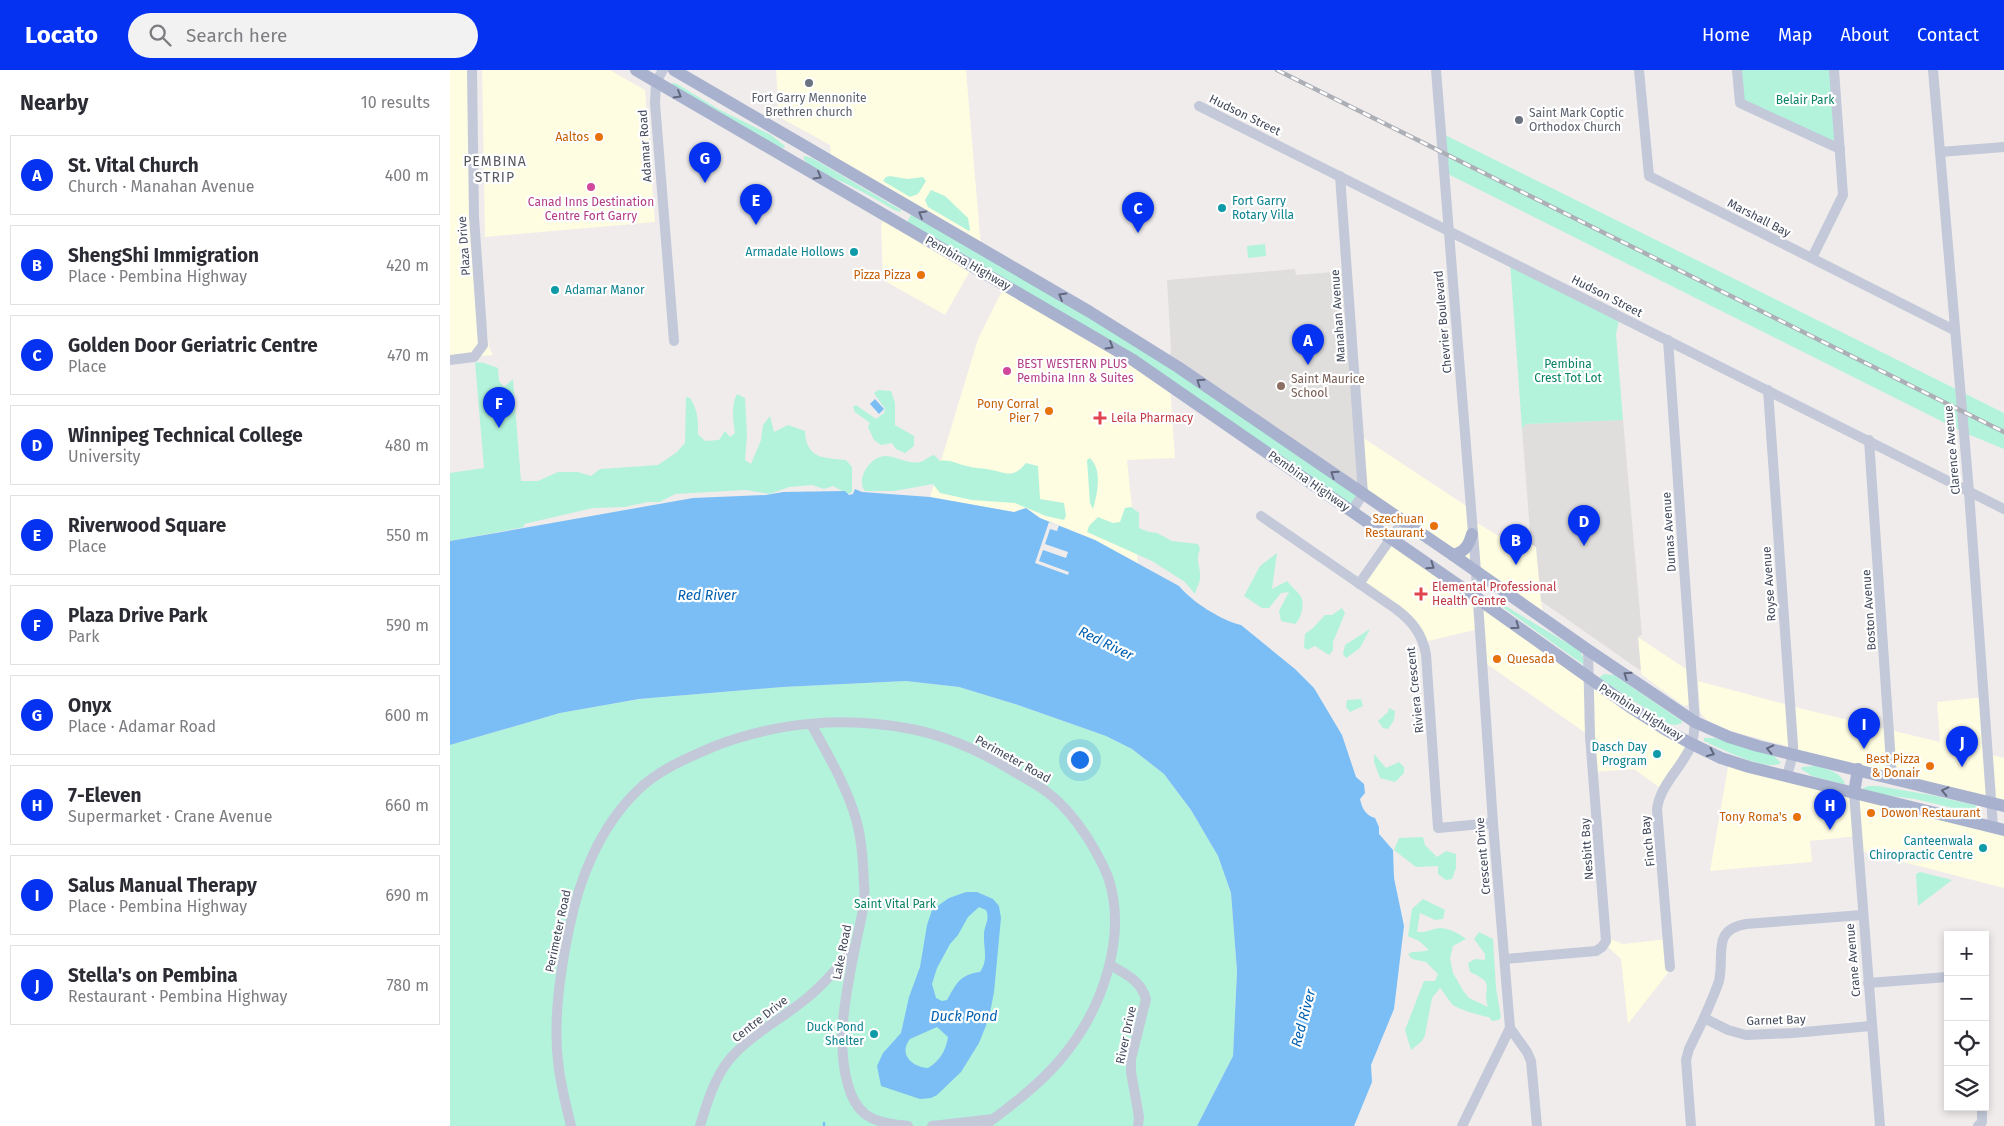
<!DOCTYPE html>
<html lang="en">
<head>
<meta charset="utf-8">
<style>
  body { margin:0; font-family:"Fira Sans",sans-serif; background:#f2f2f3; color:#2b2b33 }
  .controls { position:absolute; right:15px; bottom:15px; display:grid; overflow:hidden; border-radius:0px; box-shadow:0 2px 8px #0003 }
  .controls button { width:45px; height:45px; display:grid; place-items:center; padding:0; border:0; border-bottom:1px solid #e1e1e2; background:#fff; color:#2b2b33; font:25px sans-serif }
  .you { position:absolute; left:629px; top:689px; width:18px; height:18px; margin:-12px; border:4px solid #fff; border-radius:50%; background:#1a73e8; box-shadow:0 0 0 8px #1a73e833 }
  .badge { display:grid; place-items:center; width:32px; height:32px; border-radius:50%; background:#0532f0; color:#fff; font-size:16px; font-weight:700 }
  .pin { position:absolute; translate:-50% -41px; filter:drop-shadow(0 1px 2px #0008) }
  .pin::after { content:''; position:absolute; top:26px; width:18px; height:15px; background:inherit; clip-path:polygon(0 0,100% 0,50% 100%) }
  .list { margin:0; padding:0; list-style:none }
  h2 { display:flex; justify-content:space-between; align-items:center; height:65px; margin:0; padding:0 20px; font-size:21px }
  h2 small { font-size:16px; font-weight:400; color:#7c7c81 }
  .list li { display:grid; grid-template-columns:32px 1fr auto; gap:15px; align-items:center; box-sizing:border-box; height:80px; margin:0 10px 10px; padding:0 10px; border:1px solid #e1e1e2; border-radius:0px }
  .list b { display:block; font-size:19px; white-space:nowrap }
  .list p { margin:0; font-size:16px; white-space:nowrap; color:#7c7c81 }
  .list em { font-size:16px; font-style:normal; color:#7c7c81 }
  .icon { flex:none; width:28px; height:28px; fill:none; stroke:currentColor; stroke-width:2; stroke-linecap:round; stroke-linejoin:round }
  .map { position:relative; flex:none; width:1554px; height:1056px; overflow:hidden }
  header { display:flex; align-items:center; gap:30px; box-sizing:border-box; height:70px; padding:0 25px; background:#0532f0; color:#fff }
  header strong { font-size:24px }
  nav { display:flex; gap:28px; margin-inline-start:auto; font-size:18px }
  .search { width:350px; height:45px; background:#f2f2f3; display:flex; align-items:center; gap:12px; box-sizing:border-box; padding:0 18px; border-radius:28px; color:#7c7c81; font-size:19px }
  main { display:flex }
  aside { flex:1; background:#fff }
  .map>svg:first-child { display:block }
  .commercial { fill:#fefce1 }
  .education { fill:#e0dedd }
  .green { fill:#b3f3dc }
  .water { fill:#7bbef5; fill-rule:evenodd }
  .pier { fill:#efeceb }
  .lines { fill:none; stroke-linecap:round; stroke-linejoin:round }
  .stream { stroke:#7bbef5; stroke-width:2.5 }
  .minor { stroke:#c3c9d9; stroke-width:10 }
  .major { stroke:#a8b2cf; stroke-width:12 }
  .rail-casing { stroke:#adafb7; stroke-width:4.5 }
  .rail { stroke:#fff; stroke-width:2.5; stroke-dasharray:8; stroke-linecap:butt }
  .oneway { stroke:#61687e }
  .worship-dot { fill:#6b7280; stroke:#fff; stroke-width:2 }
  .food-dot { fill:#e8710a; stroke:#fff; stroke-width:2 }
  .hotel-dot { fill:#d1479c; stroke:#fff; stroke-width:2 }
  .culture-dot { fill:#0f9aa8; stroke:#fff; stroke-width:2 }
  .education-dot { fill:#8d6e63; stroke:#fff; stroke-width:2 }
  .health-dot { fill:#e0444e; stroke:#fff; stroke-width:2 }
  .labels { text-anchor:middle; stroke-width:4.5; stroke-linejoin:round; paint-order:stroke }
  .worship-label { font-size:12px; fill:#5b616d; stroke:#fff }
  .park-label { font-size:12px; fill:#0c8465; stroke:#fff }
  .street-label { font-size:12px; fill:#42495b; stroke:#fff }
  .food-label { font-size:12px; fill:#c56008; stroke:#fff; text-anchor:end }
  .culture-label { font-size:12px; fill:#0d838f; stroke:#fff; text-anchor:end }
  .hotel-label { font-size:12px; fill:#b23c85; stroke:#fff }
  .education-label { font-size:12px; fill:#785e54; stroke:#fff; text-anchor:start }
  .health-label { font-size:12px; fill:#be3a42; stroke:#fff; text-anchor:start }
  .neighbourhood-label { font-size:14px; letter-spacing:1px; fill:#585a62; stroke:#fff }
  .water-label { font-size:14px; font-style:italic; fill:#0060b1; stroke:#fff }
</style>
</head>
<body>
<header>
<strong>Locato</strong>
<div class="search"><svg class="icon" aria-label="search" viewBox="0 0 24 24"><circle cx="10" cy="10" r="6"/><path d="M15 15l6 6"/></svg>Search here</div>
<nav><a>Home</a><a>Map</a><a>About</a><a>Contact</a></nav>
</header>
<main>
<aside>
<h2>Nearby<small>10 results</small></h2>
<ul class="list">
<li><span class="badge">A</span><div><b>St. Vital Church</b><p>Church · Manahan Avenue</p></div><em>400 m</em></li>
<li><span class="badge">B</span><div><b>ShengShi Immigration</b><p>Place · Pembina Highway</p></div><em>420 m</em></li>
<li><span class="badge">C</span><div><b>Golden Door Geriatric Centre</b><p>Place</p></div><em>470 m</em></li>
<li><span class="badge">D</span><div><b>Winnipeg Technical College</b><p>University</p></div><em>480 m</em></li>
<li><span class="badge">E</span><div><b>Riverwood Square</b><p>Place</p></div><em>550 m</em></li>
<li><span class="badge">F</span><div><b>Plaza Drive Park</b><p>Park</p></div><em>590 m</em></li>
<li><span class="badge">G</span><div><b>Onyx</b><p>Place · Adamar Road</p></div><em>600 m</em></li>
<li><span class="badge">H</span><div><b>7-Eleven</b><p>Supermarket · Crane Avenue</p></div><em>660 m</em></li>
<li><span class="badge">I</span><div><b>Salus Manual Therapy</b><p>Place · Pembina Highway</p></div><em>690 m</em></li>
<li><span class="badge">J</span><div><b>Stella's on Pembina</b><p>Restaurant · Pembina Highway</p></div><em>780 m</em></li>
</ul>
</aside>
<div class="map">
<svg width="1554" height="1056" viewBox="0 0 1554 1056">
  <rect width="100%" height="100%" fill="#efeceb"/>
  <g class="commercial">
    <polygon points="0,0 20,0 27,176 39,277 43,285 0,289"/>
    <polygon points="32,0 160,0 195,20 205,152 35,167"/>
    <polygon points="326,0 516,0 531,177 381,89 380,75 329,47"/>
    <polygon points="435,145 523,196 495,245 433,210 431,156"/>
    <polygon points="555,215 720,315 725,388 677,390 688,493 645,470 590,448 576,439 564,442 480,427 528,269"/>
    <polygon points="909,365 1021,439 1021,449 1071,480 1081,474 1086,477 1093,548 914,423"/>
    <polygon points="941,468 1242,674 1213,720 1184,699 1143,702 1140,666 1031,590 1029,559 974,572 970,563 909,514"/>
    <polygon points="1188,567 1239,601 1240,632 1238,635 1234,636 1191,604"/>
    <polygon points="1248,611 1353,639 1490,672 1487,632 1534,627 1538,684 1554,688 1554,736 1391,696 1337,676 1281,661 1258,651 1252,645 1250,641"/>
    <polygon points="1279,691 1554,760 1554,818 1410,781 1409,766 1360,771 1362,792 1260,801"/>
    <polygon points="1158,868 1173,874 1218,869 1221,899 1178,954 1171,889 1159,878"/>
  </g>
  <g class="education">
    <polygon points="845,199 846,205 897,201 914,423 719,291 721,280 717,210"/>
    <polygon points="1173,350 1192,565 1188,567 1191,601 1091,531 1086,477 1081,474 1072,359 1076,354"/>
  </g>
  <g class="green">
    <polygon points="1287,0 1384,0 1390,79 1290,33"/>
    <polygon points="223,13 227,14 270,40 321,65 335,76 334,78 329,77 221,14"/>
    <polygon points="991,63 1554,343 1554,379 1513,362 994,102"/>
    <path d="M355 86 362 88 451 140 450 142 444 140C431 132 417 124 403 117 391 110 357 100 353 87Z"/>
    <polygon points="440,106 457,109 473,107 476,111 468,124 460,127 433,111 436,107"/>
    <polygon points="481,120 495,126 518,148 520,160 519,161 478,137 475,130"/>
    <polygon points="464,139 531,177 914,423 902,441 720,315 455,156"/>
    <polygon points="815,174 816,186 798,188 797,176"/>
    <polygon points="1060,191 1170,246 1166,264 1173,350 1076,354 1072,359"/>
    <path d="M25 292 34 293 48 298 49 311 54 317 63 309 71 411H88L108 402H128L141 406 150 399 208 395 227 382 235 373 236 327 240 328C248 340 248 350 248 364L255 371 269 370 275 361 280 367 285 363C283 351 281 335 287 324L295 328 297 365 295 390 301 394 311 370 313 355 320 346 324 362 338 355 355 361C356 389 374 388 396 390L402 397V422L398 424 383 416 374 419 362 415 339 417 320 424 295 420 225 424 210 432H198L174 437 143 438 74 454V457L0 471V403L34 398Z"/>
    <polygon points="428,320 441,321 445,333 445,355 464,366 464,376 455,383 446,379 442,373 431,375 424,370 418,357 420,353 405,342 403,337 406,335 426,349 434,343 435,339 424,323"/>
    <path d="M484 385 490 391C499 389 507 394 517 396 523 398 530 398 537 399 555 402 562 410 576 393L588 396 590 429 614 433 616 446 614 450 596 446 565 433 522 430 490 423 483 414 444 421H415C405 409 421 386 435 386 446 386 459 395 470 392 475 391 479 386 484 385Z"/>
    <path d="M640 388C653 401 647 424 643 439L640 433 637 390Z"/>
    <path d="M681 437 689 443V458L699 462 707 463 722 471 748 474 750 479C745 492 751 496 750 508 750 513 746 519 745 524L735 512 702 491 637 462 639 456 648 447 663 453 670 452 675 438Z"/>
    <path d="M827 483 822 519 837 511C841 516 848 522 851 527 855 535 851 549 845 554L831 551 829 541 839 522 831 523 819 538H812L794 526 810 496Z"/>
    <polygon points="1042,528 1129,580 1133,587 1134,595 1041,529"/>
    <polygon points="892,538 895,543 883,572 883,580 879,585 865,576 857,580 854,577 855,564 863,558 875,545 882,545"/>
    <polygon points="920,559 910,578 896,588 893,584 895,575"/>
    <polygon points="1154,604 1164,605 1232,651 1232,653 1226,655 1219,654 1149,608"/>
    <polygon points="456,611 509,617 568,635 656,666 682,679 714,704 741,740 768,786 781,823 787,901 783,986 747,1056 0,1056 0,675 110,643 190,629 333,617"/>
    <polygon points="911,629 913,636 900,642 896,637 897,630"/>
    <polygon points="939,638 945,641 944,650 938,659 933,658 928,651 938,642"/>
    <path d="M1254 668H1265L1322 684 1331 693C1316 702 1270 678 1254 671Z"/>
    <polygon points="924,684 936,698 949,692 954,697 954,703 945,712 930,708 924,692"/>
    <path d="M1365 696C1377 699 1389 701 1395 713L1393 714 1362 706 1351 699 1352 697Z"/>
    <polygon points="1418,716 1428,716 1481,725 1524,735 1529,738 1529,740 1520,742 1465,729 1428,724 1412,719"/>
    <polygon points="973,767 975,775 987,787 996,781 1006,784 1006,798 1002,809 996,810 988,804 988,796 966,797 944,780 949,768"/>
    <polygon points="1470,802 1502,810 1468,836 1466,804"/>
    <path d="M973 829 995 840 993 849 985 850 970 843 967 862C978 863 983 858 991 858 1000 859 1010 864 1016 869L1003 876 1000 888 1003 903 1014 922 1019 928 1038 937C1031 918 1048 914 1020 902L1018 893 1025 889 1035 890V884L1024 869 1029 862 1043 869 1046 918 1051 947 1049 950 1042 951 1039 947C1033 947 1006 938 1003 935 998 930 995 923 990 918L982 928 975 965 972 971 961 980 955 960 974 911H985L988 904 976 892 962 889 958 884C965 880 971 883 979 880L969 871 958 866 962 839Z"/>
  </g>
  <g class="water">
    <polygon points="425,329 434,339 429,344 420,334"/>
    <path d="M405 419 412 422 480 427 564 442 576 438 590 448 645 470 729 516C741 531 772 551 791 555L845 599 864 618 892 665 906 707 914 714 915 723 910 729C912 738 915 745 925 748L929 757V764L943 780 944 808 954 856 944 939 921 995 922 1012 904 1056H747L783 986 787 901 781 823 768 786 741 740 714 704 682 679 656 666 568 635 509 617 456 611 333 617 189 629 110 643 0 675V471L243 428 316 425 333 422 395 421 399 425 403 424Z"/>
    <path d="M516 822H527L543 829 549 836 551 848 544 922 539 948 529 973 511 1002 487 1025 481 1028 470 1029 431 1016 427 996 433 983 451 963 459 927 470 897 477 855 482 840 499 828ZM529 837 536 840C540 849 535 854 534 863 533 877 539 890 530 902 509 905 507 913 497 930L492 931 486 928 482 914 487 898 500 874 508 865 518 847ZM487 957 498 967C496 980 490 991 478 998 462 997 448 984 460 969Z"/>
  </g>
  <polygon class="pier" points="599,452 609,455 607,461 600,459 595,474 618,482 616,488 593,480 589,491 619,502 618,505 585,493"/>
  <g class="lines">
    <polyline class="stream" points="374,1056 374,1053"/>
    <g class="minor">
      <polyline points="213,0 206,12 205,33 224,271"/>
      <polyline points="986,0 1025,488 1043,753 1060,958 1012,1056"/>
      <polyline points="1189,0 1199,106 1504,260"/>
      <polyline points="1287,0 1290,33 1390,79"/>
      <polyline points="1483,0 1519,422 1543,757"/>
      <polyline points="749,36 1554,439"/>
      <polyline points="1490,82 1554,77"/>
      <polyline points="890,106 913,424 902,441"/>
      <polyline points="1362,188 1393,125 1384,0"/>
      <path d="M1218 270 1245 652C1244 659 1244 669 1241 676 1232 697 1210 715 1207 739L1220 897"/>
      <polyline points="0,290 24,287 33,275 24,147 22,0"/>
      <polyline points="1318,320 1343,675 1343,684 1337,706"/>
      <polyline points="1419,370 1442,708"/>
      <path d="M811 446 946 539C963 552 972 564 976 584L988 758 1043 753"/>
      <polyline points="909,514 953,451"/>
      <path d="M361 654C378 685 396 715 406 749 412 770 413 792 414 813 416 833 410 853 406 873 397 918 385 970 398 1015 401 1026 405 1036 415 1044 427 1053 443 1054 458 1056"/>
      <polyline points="1404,723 1430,1056"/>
      <path d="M1412 845 1296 854C1261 860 1275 885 1269 911 1265 923 1259 936 1254 948L1278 960 1296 965 1343 963 1421 956"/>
      <polyline points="1055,889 1146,881 1152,877 1156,871 1140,666 1138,580"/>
      <path d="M660 895C676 904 691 911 696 929L681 989V1002L689 1047 688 1056"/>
      <polyline points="1418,913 1498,907"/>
      <polyline points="1060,958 1077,982 1081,991 1087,1056"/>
      <path d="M121 1056C116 1035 110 1013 108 991 103 948 110 902 119 859 129 809 150 757 187 721 208 700 239 687 265 676 327 652 396 646 461 659 497 666 530 681 561 700 573 707 586 714 597 722 613 734 626 750 637 767 645 780 654 795 659 810 677 868 652 938 615 984 593 1012 562 1035 534 1056"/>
      <path d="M250 1056C257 1033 264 1009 279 990 301 964 332 949 357 928 375 913 389 896 404 878"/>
      <polyline points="482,1056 543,1049"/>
      <polyline points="1241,1056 1236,990 1239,979 1254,948"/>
      <polyline points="1528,1056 1532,1052 1532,1037"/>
    </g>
    <g class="major">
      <polyline points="186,0 683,290 1027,528 1183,639 1216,660 1242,674 1271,688 1299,697 1554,760"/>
      <polyline points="224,0 640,242 728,297 1003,485 1138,580 1245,652 1279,667 1308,676 1554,736"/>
      <path d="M1003 485C1015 482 1019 475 1022 464"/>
      <polyline points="1404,723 1408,699"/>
    </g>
    <defs>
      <polyline id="rail" points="827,0 1554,362"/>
    </defs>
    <use href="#rail" class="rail-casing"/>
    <use href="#rail" class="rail"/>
  </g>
  <defs><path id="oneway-chevron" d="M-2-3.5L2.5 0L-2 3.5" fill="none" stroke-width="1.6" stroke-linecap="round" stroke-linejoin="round" transform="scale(1.25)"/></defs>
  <g class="oneway">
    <use href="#oneway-chevron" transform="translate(228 25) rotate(30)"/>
    <use href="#oneway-chevron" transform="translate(368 106) rotate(30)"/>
    <use href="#oneway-chevron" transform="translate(472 144) rotate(-150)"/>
    <use href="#oneway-chevron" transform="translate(612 226) rotate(-150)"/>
    <use href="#oneway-chevron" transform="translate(660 276) rotate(31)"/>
    <use href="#oneway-chevron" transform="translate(750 312) rotate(-146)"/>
    <use href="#oneway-chevron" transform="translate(884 404) rotate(-146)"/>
    <use href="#oneway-chevron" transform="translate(981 496) rotate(35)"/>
    <use href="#oneway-chevron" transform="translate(1066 556) rotate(36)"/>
    <use href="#oneway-chevron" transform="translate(1177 605) rotate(-146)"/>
    <use href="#oneway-chevron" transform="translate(1320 679) rotate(-167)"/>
    <use href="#oneway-chevron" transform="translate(1261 683) rotate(25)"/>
    <use href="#oneway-chevron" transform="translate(1495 721) rotate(-167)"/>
  </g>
  <g class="worship-dot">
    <circle cx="359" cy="13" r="5"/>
    <circle cx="1069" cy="50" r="5"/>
  </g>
  <g class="food-dot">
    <circle cx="149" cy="67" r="5"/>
    <circle cx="471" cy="205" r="5"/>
    <circle cx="599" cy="341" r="5"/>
    <circle cx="984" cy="456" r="5"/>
    <circle cx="1047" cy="589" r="5"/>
    <circle cx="1480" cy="696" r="5"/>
    <circle cx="1421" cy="743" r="5"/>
    <circle cx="1347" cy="747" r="5"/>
  </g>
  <g class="hotel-dot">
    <circle cx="141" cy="117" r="5"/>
    <circle cx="557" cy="301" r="5"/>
  </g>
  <g class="culture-dot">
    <circle cx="772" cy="138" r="5"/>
    <circle cx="404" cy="182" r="5"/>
    <circle cx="105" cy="220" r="5"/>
    <circle cx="1207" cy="684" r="5"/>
    <circle cx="1533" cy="778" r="5"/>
    <circle cx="424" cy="964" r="5"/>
  </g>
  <circle class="education-dot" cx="831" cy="316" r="5"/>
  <g class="health-dot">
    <path d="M647.5 340.5h5v5h5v5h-5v5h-5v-5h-5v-5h5z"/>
    <path d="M968.5 516.5h5v5h5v5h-5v5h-5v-5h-5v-5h5z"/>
  </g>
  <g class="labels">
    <g class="worship-label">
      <text x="359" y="32">Fort Garry Mennonite<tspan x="359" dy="14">Brethren church</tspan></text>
      <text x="1079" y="47" text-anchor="start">Saint Mark Coptic<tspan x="1079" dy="14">Orthodox Church</tspan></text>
    </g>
    <g class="park-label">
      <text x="1355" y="34">Belair Park</text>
      <text x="1118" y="298">Pembina<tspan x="1118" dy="14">Crest Tot Lot</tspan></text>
      <text x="445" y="838">Saint Vital Park</text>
    </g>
    <g class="street-label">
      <text transform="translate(795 45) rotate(26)" y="4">Hudson Street</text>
      <text transform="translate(195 76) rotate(-94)" y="4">Adamar Road</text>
      <text transform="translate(1309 148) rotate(27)" y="4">Marshall Bay</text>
      <text transform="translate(14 176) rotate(-94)" y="4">Plaza Drive</text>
      <text transform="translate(518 193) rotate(30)" y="4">Pembina Highway</text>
      <text transform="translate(1157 226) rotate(27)" y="4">Hudson Street</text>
      <text transform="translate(888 246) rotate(-94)" y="4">Manahan Avenue</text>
      <text transform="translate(993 252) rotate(-95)" y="4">Chevrier Boulevard</text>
      <text transform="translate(1502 380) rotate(-95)" y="4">Clarence Avenue</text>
      <text transform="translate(859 411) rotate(35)" y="4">Pembina Highway</text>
      <text transform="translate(1219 462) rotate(-94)" y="4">Dumas Avenue</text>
      <text transform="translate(1319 514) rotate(-94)" y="4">Royse Avenue</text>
      <text transform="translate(1419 540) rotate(-94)" y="4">Boston Avenue</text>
      <text transform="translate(965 620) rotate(-96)" y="4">Riviera Crescent</text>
      <text transform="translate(1191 642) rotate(32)" y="4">Pembina Highway</text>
      <text transform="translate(563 689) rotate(29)" y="4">Perimeter Road</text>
      <text transform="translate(1198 771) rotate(-96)" y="4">Finch Bay</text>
      <text transform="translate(1137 779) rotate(-94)" y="4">Nesbitt Bay</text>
      <text transform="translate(1033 786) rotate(-95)" y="4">Crescent Drive</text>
      <text transform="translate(108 861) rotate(-78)" y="4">Perimeter Road</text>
      <text transform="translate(392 882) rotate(-79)" y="4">Lake Road</text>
      <text transform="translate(1403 890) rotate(-95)" y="4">Crane Avenue</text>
      <text transform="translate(310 949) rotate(-38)" y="4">Centre Drive</text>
      <text transform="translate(1326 950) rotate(-2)" y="4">Garnet Bay</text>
      <text transform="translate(676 965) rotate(-78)" y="4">River Drive</text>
    </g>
    <g class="food-label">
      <text x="139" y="71">Aaltos</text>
      <text x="461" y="209">Pizza Pizza</text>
      <text x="589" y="338">Pony Corral<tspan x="589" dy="14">Pier 7</tspan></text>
      <text x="974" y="453">Szechuan<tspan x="974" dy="14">Restaurant</tspan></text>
      <text x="1057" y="593" text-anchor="start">Quesada</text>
      <text x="1470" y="693">Best Pizza<tspan x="1470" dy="14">&amp; Donair</tspan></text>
      <text x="1431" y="747" text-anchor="start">Dowon Restaurant</text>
      <text x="1337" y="751">Tony Roma's</text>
    </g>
    <g class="culture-label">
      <text x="782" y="135" text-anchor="start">Fort Garry<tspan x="782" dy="14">Rotary Villa</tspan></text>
      <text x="394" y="186">Armadale Hollows</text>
      <text x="115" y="224" text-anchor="start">Adamar Manor</text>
      <text x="1197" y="681">Dasch Day<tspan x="1197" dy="14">Program</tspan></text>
      <text x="1523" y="775">Canteenwala<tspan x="1523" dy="14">Chiropractic Centre</tspan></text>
      <text x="414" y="961">Duck Pond<tspan x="414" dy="14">Shelter</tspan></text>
    </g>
    <g class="hotel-label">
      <text x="141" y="136">Canad Inns Destination<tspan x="141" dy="14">Centre Fort Garry</tspan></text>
      <text x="567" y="298" text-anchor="start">BEST WESTERN PLUS<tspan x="567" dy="14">Pembina Inn &amp; Suites</tspan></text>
    </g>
    <g class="education-label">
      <text x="841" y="313">Saint Maurice<tspan x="841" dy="14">School</tspan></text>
    </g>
    <g class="health-label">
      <text x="661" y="352">Leila Pharmacy</text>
      <text x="982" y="521">Elemental Professional<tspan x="982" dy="14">Health Centre</tspan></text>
    </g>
    <g class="neighbourhood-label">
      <text x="45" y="96">PEMBINA<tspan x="45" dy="16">STRIP</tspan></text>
    </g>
    <g class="water-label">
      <text x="257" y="530">Red River</text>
      <text transform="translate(656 573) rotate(26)" y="5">Red River</text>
      <text x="514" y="951">Duck Pond</text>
      <text transform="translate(853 948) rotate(-75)" y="5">Red River</text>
    </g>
  </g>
</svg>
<div class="controls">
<button>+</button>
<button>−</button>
<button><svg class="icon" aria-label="locate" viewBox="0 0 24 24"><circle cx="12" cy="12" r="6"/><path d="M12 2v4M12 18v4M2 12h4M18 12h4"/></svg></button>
<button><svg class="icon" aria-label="layers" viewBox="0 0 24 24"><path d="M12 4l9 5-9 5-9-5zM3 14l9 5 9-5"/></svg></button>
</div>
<div class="you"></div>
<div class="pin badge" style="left:858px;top:295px">A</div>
<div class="pin badge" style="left:1066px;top:495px">B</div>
<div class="pin badge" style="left:688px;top:163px">C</div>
<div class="pin badge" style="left:1134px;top:476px">D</div>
<div class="pin badge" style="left:306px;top:155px">E</div>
<div class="pin badge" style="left:49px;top:358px">F</div>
<div class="pin badge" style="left:255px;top:113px">G</div>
<div class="pin badge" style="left:1380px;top:760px">H</div>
<div class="pin badge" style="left:1414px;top:679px">I</div>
<div class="pin badge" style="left:1512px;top:697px">J</div>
</div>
</main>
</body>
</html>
